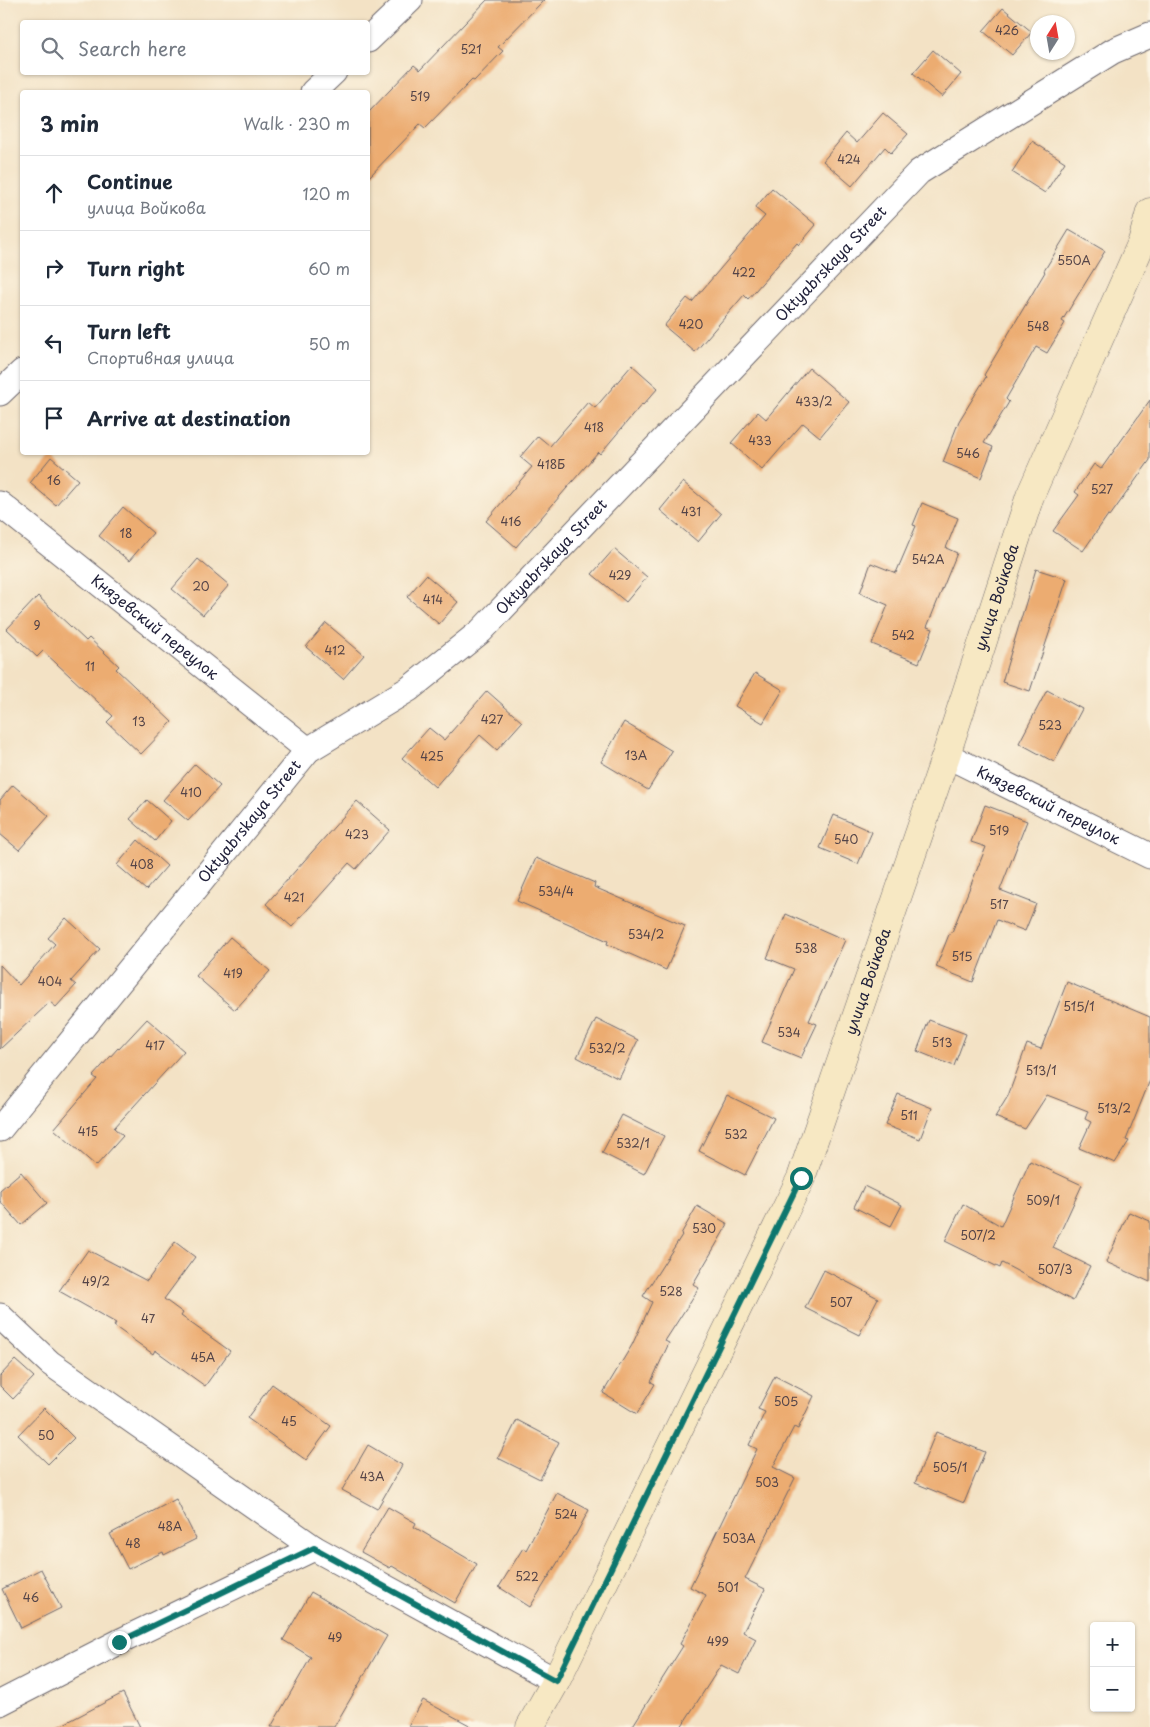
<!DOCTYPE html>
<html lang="en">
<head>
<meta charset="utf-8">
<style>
  body { margin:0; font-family:"Playpen Sans",sans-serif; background:#f2f2f3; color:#1f2937 }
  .controls { position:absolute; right:15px; bottom:15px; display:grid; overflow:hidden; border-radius:5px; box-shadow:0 1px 4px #0004 }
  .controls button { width:45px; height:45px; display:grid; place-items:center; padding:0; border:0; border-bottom:1px solid #e0e1e3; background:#fff; color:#1f2937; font:25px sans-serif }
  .compass { position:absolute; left:1030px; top:15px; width:45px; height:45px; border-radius:50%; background:#fff; box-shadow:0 1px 4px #0004; rotate:11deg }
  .stop { position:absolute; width:15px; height:15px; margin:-11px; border:4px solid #0f766e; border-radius:50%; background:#fff }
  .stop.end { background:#0f766e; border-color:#fff; box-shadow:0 1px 5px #0008 }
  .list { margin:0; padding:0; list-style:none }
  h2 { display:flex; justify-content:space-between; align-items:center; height:65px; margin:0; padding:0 20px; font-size:21px }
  h2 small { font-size:16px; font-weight:400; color:#747a83 }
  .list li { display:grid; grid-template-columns:32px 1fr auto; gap:15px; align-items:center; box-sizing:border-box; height:75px; padding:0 20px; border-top:1px solid #e0e1e3 }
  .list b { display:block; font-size:19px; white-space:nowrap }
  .list p { margin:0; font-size:16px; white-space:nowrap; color:#747a83 }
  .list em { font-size:16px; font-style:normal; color:#747a83 }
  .icon { flex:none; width:28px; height:28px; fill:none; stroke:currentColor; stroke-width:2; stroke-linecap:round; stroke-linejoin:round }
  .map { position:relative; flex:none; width:1150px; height:1727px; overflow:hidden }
  .search { position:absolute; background:#fff; box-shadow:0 1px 4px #0004; left:20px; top:20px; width:350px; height:55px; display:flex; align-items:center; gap:12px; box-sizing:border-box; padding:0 18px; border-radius:5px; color:#747a83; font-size:19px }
  .panel { position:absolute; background:#fff; box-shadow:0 1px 4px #0004; left:20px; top:90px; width:350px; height:365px; border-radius:5px }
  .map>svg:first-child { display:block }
  .building { fill:#ecac71 }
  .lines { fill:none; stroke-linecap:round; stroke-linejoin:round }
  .street-casing { stroke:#6b656b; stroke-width:27 }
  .secondary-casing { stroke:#6b656b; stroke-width:29 }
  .street { stroke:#fff; stroke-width:25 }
  .secondary { stroke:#f7e8c3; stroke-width:28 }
  .route { stroke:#0f766e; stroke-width:6 }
  .labels { text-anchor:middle; stroke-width:4.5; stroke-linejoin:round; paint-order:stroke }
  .number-label { font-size:12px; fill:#544448 }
  .street-label { font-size:15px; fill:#22223b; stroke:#fcf5e5 }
</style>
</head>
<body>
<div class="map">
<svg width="1150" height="1727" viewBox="0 0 1150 1727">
  <rect width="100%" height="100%" fill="#fcf5e5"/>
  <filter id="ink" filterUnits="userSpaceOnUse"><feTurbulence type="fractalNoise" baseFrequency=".02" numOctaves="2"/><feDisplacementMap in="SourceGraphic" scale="10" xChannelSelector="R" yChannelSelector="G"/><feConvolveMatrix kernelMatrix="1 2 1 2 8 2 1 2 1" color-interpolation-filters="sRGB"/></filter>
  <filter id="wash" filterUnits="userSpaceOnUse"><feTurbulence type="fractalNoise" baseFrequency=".0096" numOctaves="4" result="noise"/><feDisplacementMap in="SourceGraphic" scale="20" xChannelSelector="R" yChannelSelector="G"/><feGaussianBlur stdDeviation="1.12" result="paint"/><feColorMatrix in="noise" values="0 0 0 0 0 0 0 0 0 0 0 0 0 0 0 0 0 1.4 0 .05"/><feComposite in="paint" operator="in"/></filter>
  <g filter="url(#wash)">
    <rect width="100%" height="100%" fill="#f3e2c5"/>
    <g id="blocks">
      <g class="building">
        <polygon points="487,0 544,0 498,47 503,51 474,81 472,80 425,128 420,124 368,178 368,113 414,65 420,70"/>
        <polygon points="1003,8 1032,32 1012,55 983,31"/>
        <polygon points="933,50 961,74 942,97 913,73"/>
        <polygon points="883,113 908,134 891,153 885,147 852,186 823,161 846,133 857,143"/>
        <polygon points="1032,141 1065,162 1045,193 1012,172"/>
        <polygon points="772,188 816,225 799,245 797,243 748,299 744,295 695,352 664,326 687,298 692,302 765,216 755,208"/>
        <polygon points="1069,230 1105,251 1062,321 1065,323 1047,353 1036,347 1006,399 1009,402 984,443 993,447 981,478 943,462 959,421 986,377 984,375 1045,272 1044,271"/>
        <polygon points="632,365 658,388 643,405 642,404 600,454 598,452 516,547 486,521 532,467 520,457 538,436 550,446 588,402 595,408"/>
        <polygon points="809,368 849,402 820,437 803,423 762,470 731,443 758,412 766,419"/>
        <polygon points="1150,400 1150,460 1110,516 1108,515 1083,551 1053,531 1079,495 1075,492 1094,464 1101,469"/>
        <polygon points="51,457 78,480 56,505 30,483"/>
        <polygon points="683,482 721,514 698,542 660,510"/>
        <polygon points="922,503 958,518 946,548 957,553 927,627 933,629 919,663 872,644 888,605 860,593 871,563 896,573 916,526 913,525"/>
        <polygon points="123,507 153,533 129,561 99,536"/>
        <polygon points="614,549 647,577 626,602 592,574"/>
        <polygon points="198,559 229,585 203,615 172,589"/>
        <polygon points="1036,569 1067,579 1030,691 1002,682"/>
        <polygon points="426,575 458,602 439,624 407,597"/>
        <polygon points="38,596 86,641 89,638 119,666 116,669 172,722 141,754 107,722 113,716 43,651 37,657 7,629"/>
        <polygon points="326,623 364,655 343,679 306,647"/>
        <polygon points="755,673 783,690 763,723 735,706"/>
        <polygon points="1047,690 1082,709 1054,762 1019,743"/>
        <polygon points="487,691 522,722 497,750 480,735 435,787 402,758 429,728 444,740"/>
        <polygon points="624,722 672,751 648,790 601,762"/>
        <polygon points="195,764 220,786 188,821 163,800"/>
        <polygon points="13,785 49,816 19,850 0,834 0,800"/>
        <polygon points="147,800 171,821 155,841 130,819"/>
        <polygon points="357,801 390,830 356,869 349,863 292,927 266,904"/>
        <polygon points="985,805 1027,821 1000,890 1036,904 1025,931 997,920 973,982 936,967 950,932 952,932 986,847 971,842"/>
        <polygon points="834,815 872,832 858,864 820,848"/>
        <polygon points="138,840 167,866 146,890 117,865"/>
        <polygon points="536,858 595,883 594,887 685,926 666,970 607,944 608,941 517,901"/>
        <polygon points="786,914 845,940 809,1021 817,1024 801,1058 762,1042 794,969 767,958"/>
        <polygon points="66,918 100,949 71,981 76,985 56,1007 50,1002 0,1049 0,965 19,985 55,944 48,938"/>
        <polygon points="230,937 270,971 235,1010 196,976"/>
        <polygon points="1067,982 1150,1017 1150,1080 1126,1140 1129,1141 1115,1163 1079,1148 1091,1122 1085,1119 1088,1111 1047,1095 1025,1129 995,1117 1008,1096 1027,1044 1041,1049"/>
        <polygon points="147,1019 184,1051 114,1128 123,1136 96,1166 54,1129 97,1079 93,1076 118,1048 119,1049"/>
        <polygon points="596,1019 638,1040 619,1079 577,1057"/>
        <polygon points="929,1020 966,1034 954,1066 917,1051"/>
        <polygon points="898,1094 932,1108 920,1139 885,1125"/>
        <polygon points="727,1095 774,1118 745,1175 699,1151"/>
        <polygon points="622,1115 664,1136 644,1174 602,1153"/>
        <polygon points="1030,1161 1082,1185 1053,1248 1090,1266 1073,1301 1002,1263 1000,1268 945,1241 963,1204 1001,1226"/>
        <polygon points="21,1172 47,1203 21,1225 0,1201 0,1190"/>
        <polygon points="864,1186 902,1205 891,1226 854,1207"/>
        <polygon points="697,1206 728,1224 693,1284 699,1288 665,1341 669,1343 651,1382 655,1384 637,1414 603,1393 632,1345 652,1302 643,1296 682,1235 681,1234"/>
        <polygon points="1129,1212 1150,1221 1150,1282 1106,1262"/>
        <polygon points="175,1242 195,1257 164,1299 183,1313 181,1316 230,1351 205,1386 155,1350 153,1354 114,1326 116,1323 59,1291 88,1250 147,1281"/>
        <polygon points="824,1270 878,1298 859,1335 805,1308"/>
        <polygon points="15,1360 34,1377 13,1399 0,1386 0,1376"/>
        <polygon points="775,1376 814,1396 798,1429 794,1427 773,1467 795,1478 745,1579 765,1589 743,1632 756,1639 739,1674 721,1665 681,1727 632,1727 683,1646 680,1644 706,1595 690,1587 757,1449 749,1445 765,1412 758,1409"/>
        <polygon points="272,1384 331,1426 306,1460 247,1418"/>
        <polygon points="44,1408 74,1438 48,1464 18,1435"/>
        <polygon points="517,1420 559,1442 540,1479 498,1458"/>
        <polygon points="936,1432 985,1452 964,1503 915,1483"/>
        <polygon points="368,1445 402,1465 377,1509 342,1490"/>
        <polygon points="557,1493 589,1510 575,1536 574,1536 530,1607 499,1587 523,1548 526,1550"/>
        <polygon points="176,1499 196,1539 164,1555 163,1552 128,1569 110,1534"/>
        <polygon points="388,1507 416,1523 414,1527 477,1564 455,1603 392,1566 390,1568 361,1552"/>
        <polygon points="41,1569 61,1608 21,1628 2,1589"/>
        <polygon points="311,1592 387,1636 334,1727 271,1727 311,1657 283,1640"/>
        <polygon points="123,1693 140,1727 58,1727"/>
        <polygon points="423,1700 473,1727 408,1727"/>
      </g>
    </g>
  </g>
  <g filter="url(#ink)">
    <use href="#blocks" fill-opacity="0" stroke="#6b656b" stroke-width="1"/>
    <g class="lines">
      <defs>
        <g id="street">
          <polyline points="368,40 410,0"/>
          <polyline points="313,92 334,72"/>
          <polyline points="0,393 22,372"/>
          <path id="s1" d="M0 504 308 750"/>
          <path id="s2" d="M946 755 1150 856"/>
          <path id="s3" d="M0 1129 308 750 409 689 481 631 919 172 1113 51 1150 35"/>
          <polyline points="0,1316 50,1363 314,1548 556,1681"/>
          <polyline points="0,1703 119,1642 314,1548"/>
        </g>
        <g id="secondary">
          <path id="s4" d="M530 1727 556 1681 801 1178 946 755 1030 496 1142 242 1150 212"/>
        </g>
      </defs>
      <use href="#street" class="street-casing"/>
      <use href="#secondary" class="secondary-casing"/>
      <use href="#street" class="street"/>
      <use href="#secondary" class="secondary"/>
    </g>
  </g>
  <g class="lines" filter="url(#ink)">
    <polyline class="route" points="119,1642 314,1548 556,1681 801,1178"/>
  </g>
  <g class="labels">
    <g class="number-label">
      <text x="1007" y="35">426</text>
      <text x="471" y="54">521</text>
      <text x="420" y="101">519</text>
      <text x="849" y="164">424</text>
      <text x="1074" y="265">550А</text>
      <text x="744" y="277">422</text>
      <text x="691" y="329">420</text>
      <text x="1038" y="331">548</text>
      <text x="814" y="406">433/2</text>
      <text x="594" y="432">418</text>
      <text x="760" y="445">433</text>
      <text x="968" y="458">546</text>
      <text x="551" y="469">418Б</text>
      <text x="54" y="485">16</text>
      <text x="1102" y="494">527</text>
      <text x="691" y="516">431</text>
      <text x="511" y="526">416</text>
      <text x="126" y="538">18</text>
      <text x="928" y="564">542А</text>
      <text x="620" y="580">429</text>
      <text x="201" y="591">20</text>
      <text x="433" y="604">414</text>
      <text x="37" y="630">9</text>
      <text x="903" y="640">542</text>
      <text x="335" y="655">412</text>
      <text x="90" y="671">11</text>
      <text x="492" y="724">427</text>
      <text x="139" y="726">13</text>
      <text x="1050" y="730">523</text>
      <text x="636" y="760">13А</text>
      <text x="432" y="761">425</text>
      <text x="191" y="797">410</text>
      <text x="999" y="835">519</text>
      <text x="357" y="839">423</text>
      <text x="846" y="844">540</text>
      <text x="142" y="869">408</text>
      <text x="556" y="896">534/4</text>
      <text x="294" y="902">421</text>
      <text x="999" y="909">517</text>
      <text x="646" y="939">534/2</text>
      <text x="806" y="953">538</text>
      <text x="962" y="961">515</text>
      <text x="233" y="978">419</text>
      <text x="50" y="986">404</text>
      <text x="1079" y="1011">515/1</text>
      <text x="789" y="1037">534</text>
      <text x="942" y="1047">513</text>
      <text x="155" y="1050">417</text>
      <text x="607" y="1053">532/2</text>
      <text x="1041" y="1075">513/1</text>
      <text x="1114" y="1113">513/2</text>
      <text x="909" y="1120">511</text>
      <text x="88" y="1136">415</text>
      <text x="736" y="1139">532</text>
      <text x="633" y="1148">532/1</text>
      <text x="1043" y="1205">509/1</text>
      <text x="704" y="1233">530</text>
      <text x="978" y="1240">507/2</text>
      <text x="1055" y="1274">507/3</text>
      <text x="96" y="1286">49/2</text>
      <text x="671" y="1296">528</text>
      <text x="841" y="1307">507</text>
      <text x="148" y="1323">47</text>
      <text x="203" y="1362">45А</text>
      <text x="786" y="1406">505</text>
      <text x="289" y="1426">45</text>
      <text x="46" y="1440">50</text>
      <text x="950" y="1472">505/1</text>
      <text x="372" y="1481">43А</text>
      <text x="767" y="1487">503</text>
      <text x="566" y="1519">524</text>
      <text x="170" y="1531">48А</text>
      <text x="739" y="1543">503А</text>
      <text x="133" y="1548">48</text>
      <text x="527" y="1581">522</text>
      <text x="728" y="1592">501</text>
      <text x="31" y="1602">46</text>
      <text x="335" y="1642">49</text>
      <text x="718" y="1646">499</text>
    </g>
    <g class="street-label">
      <text dy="5" stroke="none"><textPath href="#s3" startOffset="1206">Oktyabrskaya Street</textPath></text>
      <text dy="5" stroke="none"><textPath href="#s3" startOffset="801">Oktyabrskaya Street</textPath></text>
      <text dy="5" stroke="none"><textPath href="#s4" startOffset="1225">улица Войкова</textPath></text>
      <text dy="5" stroke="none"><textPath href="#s1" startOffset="198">Князевский переулок</textPath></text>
      <text dy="5" stroke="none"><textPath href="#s2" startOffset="114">Князевский переулок</textPath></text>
      <text dy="5" stroke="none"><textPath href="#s3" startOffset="396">Oktyabrskaya Street</textPath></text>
      <text dy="5" stroke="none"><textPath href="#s4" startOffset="820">улица Войкова</textPath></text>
    </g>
  </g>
</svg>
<div class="controls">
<button>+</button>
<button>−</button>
</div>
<svg class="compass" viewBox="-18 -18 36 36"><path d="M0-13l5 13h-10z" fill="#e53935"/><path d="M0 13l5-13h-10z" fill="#747a83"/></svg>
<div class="stop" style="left:801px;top:1178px"></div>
<div class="stop end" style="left:119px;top:1642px"></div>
<div class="search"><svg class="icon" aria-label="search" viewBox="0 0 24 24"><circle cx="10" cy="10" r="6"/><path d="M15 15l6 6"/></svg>Search here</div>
<section class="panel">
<h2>3 min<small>Walk · 230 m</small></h2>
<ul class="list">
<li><svg class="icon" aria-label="ahead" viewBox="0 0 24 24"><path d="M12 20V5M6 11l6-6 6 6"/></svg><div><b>Continue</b><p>улица Войкова</p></div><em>120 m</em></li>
<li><svg class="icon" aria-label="right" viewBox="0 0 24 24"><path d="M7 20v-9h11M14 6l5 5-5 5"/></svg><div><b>Turn right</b></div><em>60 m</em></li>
<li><svg class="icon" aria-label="left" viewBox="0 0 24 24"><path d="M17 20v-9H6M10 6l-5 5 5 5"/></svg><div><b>Turn left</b><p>Спортивная улица</p></div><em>50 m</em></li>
<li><svg class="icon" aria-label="arrive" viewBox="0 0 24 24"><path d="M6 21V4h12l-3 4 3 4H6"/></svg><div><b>Arrive at destination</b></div></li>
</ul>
</section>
</div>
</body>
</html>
